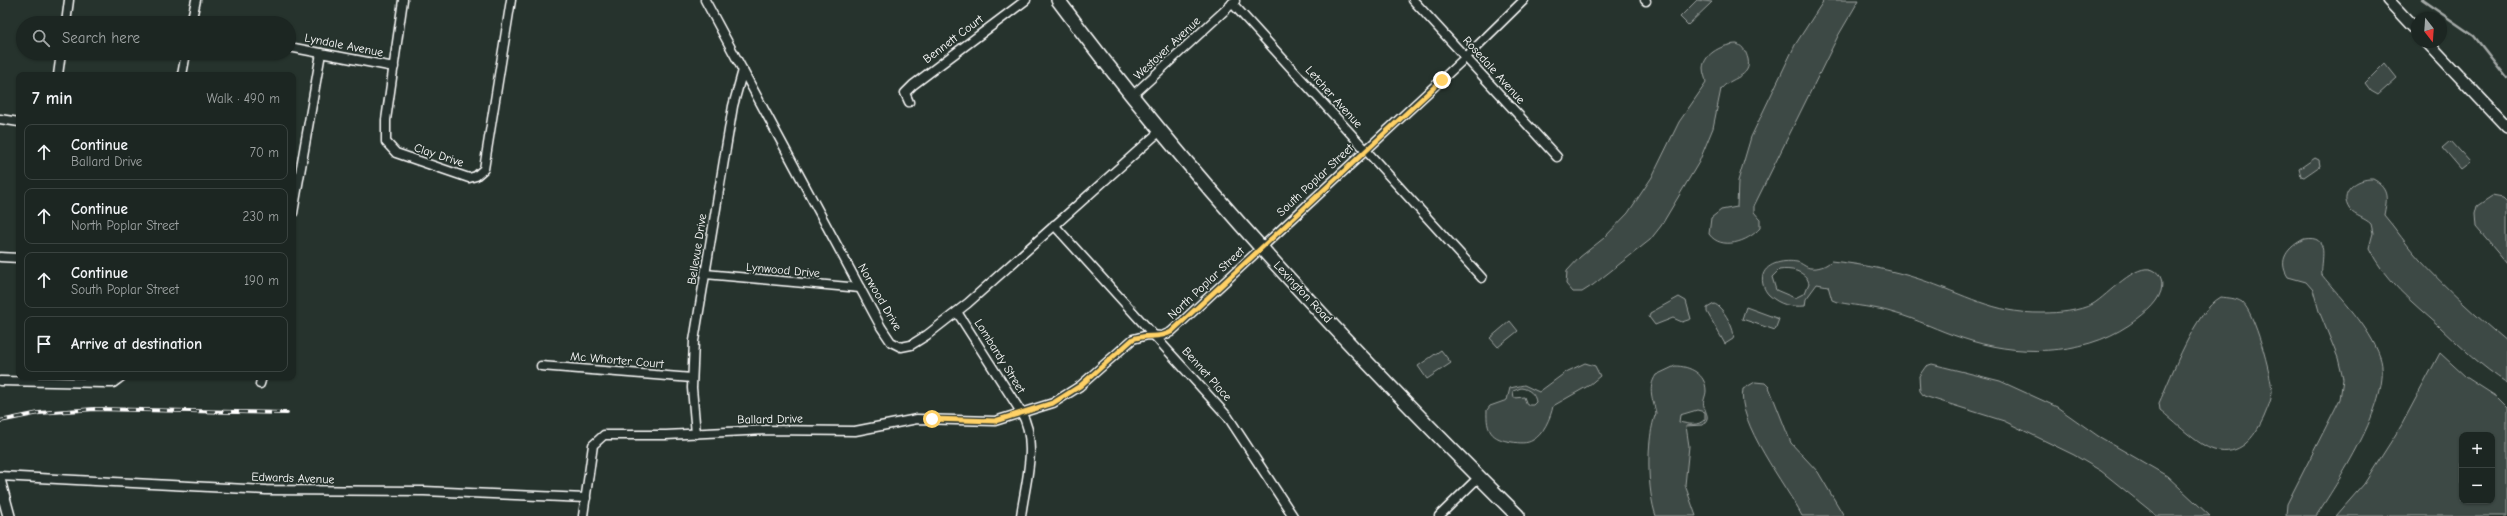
<!DOCTYPE html>
<html lang="en">
<head>
<meta charset="utf-8">
<style>
  body { margin:0; font-family:"Comic Neue",sans-serif; background:#252e2a; color:#f1f3f6 }
  .controls { position:absolute; right:12px; bottom:12px; display:grid; overflow:hidden; border-radius:8px; box-shadow:0 1px 3px #0004 }
  .controls button { width:36px; height:36px; display:grid; place-items:center; padding:0; border:0; border-bottom:1px solid #3a4340; background:#1c2622; color:#f1f3f6; font:20px sans-serif }
  .compass { position:absolute; left:2411px; top:12px; width:36px; height:36px; border-radius:50%; background:#1c2622; box-shadow:0 1px 3px #0004; rotate:163deg }
  .stop { position:absolute; width:12px; height:12px; margin:-9px; border:3px solid #ffd166; border-radius:50%; background:#fff }
  .stop.end { background:#ffd166; border-color:#fff; box-shadow:0 1px 4px #0008 }
  .list { margin:0; padding:0; list-style:none }
  h2 { display:flex; justify-content:space-between; align-items:center; height:52px; margin:0; padding:0 16px; font-size:17px }
  h2 small { font-size:13px; font-weight:400; color:#a0a5a5 }
  .list li { display:grid; grid-template-columns:26px 1fr auto; gap:12px; align-items:center; box-sizing:border-box; height:56px; margin:0 8px 8px; padding:0 8px; border:1px solid #3a4340; border-radius:8px }
  .list b { display:block; font-size:15px; white-space:nowrap }
  .list p { margin:0; font-size:13px; white-space:nowrap; color:#a0a5a5 }
  .list em { font-size:13px; font-style:normal; color:#a0a5a5 }
  .icon { flex:none; width:22px; height:22px; fill:none; stroke:currentColor; stroke-width:2; stroke-linecap:round; stroke-linejoin:round }
  .map { position:relative; flex:none; width:2507px; height:516px; overflow:hidden }
  .search { position:absolute; background:#1c2622; box-shadow:0 1px 3px #0004; left:16px; top:16px; width:280px; height:44px; display:flex; align-items:center; gap:10px; box-sizing:border-box; padding:0 14px; border-radius:22px; color:#a0a5a5; font-size:15px }
  .panel { position:absolute; background:#1c2622; box-shadow:0 1px 3px #0004; left:16px; top:72px; width:280px; height:308px; border-radius:8px }
  .map>svg:first-child { display:block }
  .green { fill:#3e4944; stroke:#9ea4a2; fill-rule:evenodd }
  .lines { fill:none; stroke-linecap:round; stroke-linejoin:round }
  .stream { stroke:#a4a9a7; stroke-width:2.5 }
  .street-casing { stroke:#fff; stroke-width:11 }
  .secondary-casing { stroke:#fff; stroke-width:14 }
  .primary-casing { stroke:#fff; stroke-width:16 }
  .street { stroke:#26332d; stroke-width:8 }
  .secondary { stroke:#26332d; stroke-width:11 }
  .primary { stroke:#26332d; stroke-width:13 }
  .rail-casing { stroke:#fff; stroke-width:4 }
  .rail { stroke:#26332d; stroke-width:2.5; stroke-dasharray:8; stroke-linecap:butt }
  .route { stroke:#ffd166; stroke-width:5 }
  .labels { text-anchor:middle; stroke-width:3.5; stroke-linejoin:round; paint-order:stroke }
  .street-label { font-size:12px; fill:#fff; stroke:#26332d }
</style>
</head>
<body>
<div class="map">
<svg width="2507" height="516" viewBox="0 0 2507 516">
  <rect width="100%" height="100%" fill="#26332d"/>
  <filter id="ink" filterUnits="userSpaceOnUse"><feTurbulence type="fractalNoise" baseFrequency=".025" numOctaves="2"/><feDisplacementMap in="SourceGraphic" scale="8" xChannelSelector="R" yChannelSelector="G"/><feConvolveMatrix kernelMatrix="1 2 1 2 8 2 1 2 1" color-interpolation-filters="sRGB"/></filter>
  <g filter="url(#ink)">
    <g class="green">
      <polygon points="1697,0 1712,2 1688,25 1680,17"/>
      <path d="M1824 0H1859L1838 36 1754 206V212L1760 219V228C1748 242 1721 251 1709 234L1711 218 1721 210 1737 207 1738 181 1751 137 1795 45Z"/>
      <path d="M1737 44C1744 47 1746 52 1748 59 1752 78 1730 77 1721 89L1713 128 1699 162 1661 226 1650 240 1593 285 1582 292H1573L1566 284 1567 271 1580 257 1604 238 1628 213 1652 177 1679 122 1706 83C1706 78 1703 74 1703 68 1704 53 1724 44 1737 44Z"/>
      <polygon points="2385,63 2397,78 2378,95 2371,91 2365,83"/>
      <polygon points="2451,141 2470,162 2461,169 2443,148"/>
      <polygon points="2315,158 2319,160 2320,166 2304,177 2301,176 2299,169"/>
      <path d="M2373 179C2390 188 2387 199 2384 215 2396 229 2407 246 2420 260 2448 290 2476 316 2507 342V383C2482 367 2460 346 2439 326 2412 302 2385 281 2369 248L2373 233 2371 224C2365 218 2355 216 2350 210 2337 192 2357 178 2373 179Z"/>
      <polygon points="2492,196 2503,198 2507,202 2507,264 2476,227 2475,214 2477,206"/>
      <path d="M2304 239C2332 234 2320 262 2322 275 2342 300 2369 326 2380 357 2394 396 2340 479 2318 513L2316 516H2286L2287 504 2291 496 2334 411 2340 399 2343 379 2338 358 2319 311 2313 290 2306 282 2288 277C2277 260 2288 247 2304 239Z"/>
      <path d="M1831 261C1860 264 1892 270 1919 279 1965 294 1993 314 2043 313 2059 313 2079 311 2093 304 2108 295 2136 262 2153 270 2162 274 2163 283 2161 291 2157 305 2140 317 2129 325 2081 357 2015 356 1962 338 1939 331 1917 319 1894 313 1876 307 1856 306 1837 302L1832 300 1828 286 1817 284 1806 299 1805 306C1790 307 1780 305 1769 295 1764 290 1761 282 1763 275 1767 262 1786 260 1797 262 1802 263 1806 268 1811 268 1817 269 1827 266 1831 261ZM1779 270C1790 268 1806 271 1809 283L1805 293 1795 298 1776 290 1772 277Z"/>
      <polygon points="1679,297 1686,301 1691,319 1682,322 1673,318 1655,325 1649,317 1650,313"/>
      <path d="M2221 297C2228 298 2236 298 2242 302 2255 313 2271 374 2272 391 2272 400 2267 409 2264 417 2254 438 2240 457 2214 450 2197 445 2174 421 2160 410L2159 403C2172 375 2195 311 2221 297Z"/>
      <path d="M1714 304C1722 305 1737 332 1733 339L1725 344 1707 312V308Z"/>
      <polygon points="1746,307 1779,319 1775,330 1742,319"/>
      <polygon points="1510,321 1518,331 1498,347 1490,338"/>
      <polygon points="1441,350 1451,363 1427,379 1418,366"/>
      <path d="M2440 353 2466 377 2497 397 2507 407V516H2336L2364 484 2401 426ZM2462 435H2492V501H2462Z"/>
      <path d="M1585 363 1595 366 1600 376 1588 386 1553 406C1551 417 1543 435 1533 440 1527 444 1519 443 1512 442 1491 439 1486 431 1487 410L1490 406 1507 400 1510 388 1524 385 1539 392 1566 372ZM1521 388C1529 389 1535 394 1536 402L1533 405H1527L1524 397 1514 398 1513 391Z"/>
      <polygon points="1932,364 2000,381 2057,407 2098,436 2167,476 2210,516 2157,516 2101,471 2074,455 2004,421 1924,396 1920,391 1919,376 1926,366"/>
      <path d="M1675 366C1690 366 1706 374 1706 391 1706 396 1702 402 1704 406 1706 414 1711 418 1702 425L1686 426 1689 446 1685 485 1696 516H1656C1647 491 1646 438 1656 413 1653 399 1647 389 1656 375ZM1697 410 1705 412V419C1698 427 1689 424 1679 422L1680 415Z"/>
      <path d="M1755 382 1765 383 1769 387 1791 443 1818 472 1844 516H1802C1786 485 1736 422 1743 389Z"/>
    </g>
    <g class="lines">
      <polyline class="stream" points="2422,0 2474,36 2507,78"/>
      <defs>
        <g id="street">
          <polyline points="403,0 386,120 386,142 396,153 469,178 476,176 484,169 511,0"/>
          <polyline points="705,0 881,327 891,342 901,347 911,345 927,335 968,303 1159,132"/>
          <polyline points="1413,0 1557,157"/>
          <polyline points="1645,0 1646,1"/>
          <polyline points="1232,3 1482,278"/>
          <polyline points="66,23 69,0"/>
          <polyline points="191,23 196,0"/>
          <polyline points="289,47 394,67"/>
          <polyline points="58,75 61,53"/>
          <polyline points="182,75 186,53"/>
          <polyline points="1131,97 1235,1"/>
          <polyline points="909,102 905,93 913,85 1026,0"/>
          <polyline points="0,119 19,122"/>
          <polyline points="293,213 321,53"/>
          <polyline points="1054,225 1228,417 1293,516"/>
          <polyline points="0,257 19,258"/>
          <polyline points="705,274 860,288"/>
          <path d="M957 312 1021 412C1039 442 1025 484 1021 516"/>
          <polyline points="541,366 692,378"/>
          <polyline points="0,381 105,383 113,383 121,377"/>
          <polyline points="260,384 262,377"/>
          <polyline points="696,434 692,388 694,341 733,106 743,70"/>
          <polyline points="0,476 266,490 424,491 586,498"/>
          <polyline points="583,516 593,445 604,435 666,435 766,430 855,431 917,419 995,421 1053,403 1080,386 1133,339 1148,335 1162,336 1171,332 1466,57 1524,0"/>
          <polyline points="1439,516 1479,477"/>
        </g>
        <g id="secondary">
          <polyline points="2388,0 2417,31"/>
          <polyline points="2427,42 2507,127"/>
          <polyline points="0,483 9,516"/>
        </g>
        <path id="primary" d="M1058 0C1195 185 1354 353 1518 516"/>
      </defs>
      <use href="#street" class="street-casing"/>
      <use href="#secondary" class="secondary-casing"/>
      <use href="#primary" class="primary-casing"/>
      <use href="#street" class="street"/>
      <use href="#secondary" class="secondary"/>
      <use href="#primary" class="primary"/>
      <defs>
        <polyline id="rail" points="0,421 39,413 95,409 287,413"/>
      </defs>
      <use href="#rail" class="rail-casing"/>
      <use href="#rail" class="rail"/>
    </g>
  </g>
  <g class="lines" filter="url(#ink)">
    <path class="route" d="M932 419 995 421 1053 403 1080 386 1133 339C1145 334 1160 339 1171 332L1442 80"/>
  </g>
  <g class="labels">
    <g class="street-label">
      <text transform="translate(953 39) rotate(-37)" y="4">Bennett Court</text>
      <text transform="translate(344 45) rotate(11)" y="4">Lyndale Avenue</text>
      <text transform="translate(1167 48) rotate(-43)" y="4">Westover Avenue</text>
      <text transform="translate(1494 70) rotate(48)" y="4">Rosedale Avenue</text>
      <text transform="translate(1334 97) rotate(48)" y="4">Letcher Avenue</text>
      <text transform="translate(439 155) rotate(18)" y="4">Clay Drive</text>
      <text transform="translate(1315 180) rotate(-43)" y="4">South Poplar Street</text>
      <text transform="translate(697 249) rotate(-81)" y="4">Bellevue Drive</text>
      <text transform="translate(783 270) rotate(5)" y="4">Lynwood Drive</text>
      <text transform="translate(1206 283) rotate(-43)" y="4">North Poplar Street</text>
      <text transform="translate(1303 292) rotate(47)" y="4">Lexington Road</text>
      <text transform="translate(880 297) rotate(60)" y="4">Norwood Drive</text>
      <text transform="translate(1000 356) rotate(58)" y="4">Lombardy Street</text>
      <text transform="translate(617 360) rotate(5)" y="4">Mc Whorter Court</text>
      <text transform="translate(1207 374) rotate(48)" y="4">Bennet Place</text>
      <text transform="translate(770 419) rotate(-1)" y="4">Ballard Drive</text>
      <text transform="translate(293 478) rotate(2)" y="4">Edwards Avenue</text>
    </g>
  </g>
</svg>
<div class="controls">
<button>+</button>
<button>−</button>
</div>
<svg class="compass" viewBox="-18 -18 36 36"><path d="M0-13l5 13h-10z" fill="#e53935"/><path d="M0 13l5-13h-10z" fill="#a0a5a5"/></svg>
<div class="stop" style="left:932px;top:419px"></div>
<div class="stop end" style="left:1442px;top:80px"></div>
<div class="search"><svg class="icon" aria-label="search" viewBox="0 0 24 24"><circle cx="10" cy="10" r="6"/><path d="M15 15l6 6"/></svg>Search here</div>
<section class="panel">
<h2>7 min<small>Walk · 490 m</small></h2>
<ul class="list">
<li><svg class="icon" aria-label="ahead" viewBox="0 0 24 24"><path d="M12 20V5M6 11l6-6 6 6"/></svg><div><b>Continue</b><p>Ballard Drive</p></div><em>70 m</em></li>
<li><svg class="icon" aria-label="ahead" viewBox="0 0 24 24"><path d="M12 20V5M6 11l6-6 6 6"/></svg><div><b>Continue</b><p>North Poplar Street</p></div><em>230 m</em></li>
<li><svg class="icon" aria-label="ahead" viewBox="0 0 24 24"><path d="M12 20V5M6 11l6-6 6 6"/></svg><div><b>Continue</b><p>South Poplar Street</p></div><em>190 m</em></li>
<li><svg class="icon" aria-label="arrive" viewBox="0 0 24 24"><path d="M6 21V4h12l-3 4 3 4H6"/></svg><div><b>Arrive at destination</b></div></li>
</ul>
</section>
</div>
</body>
</html>
